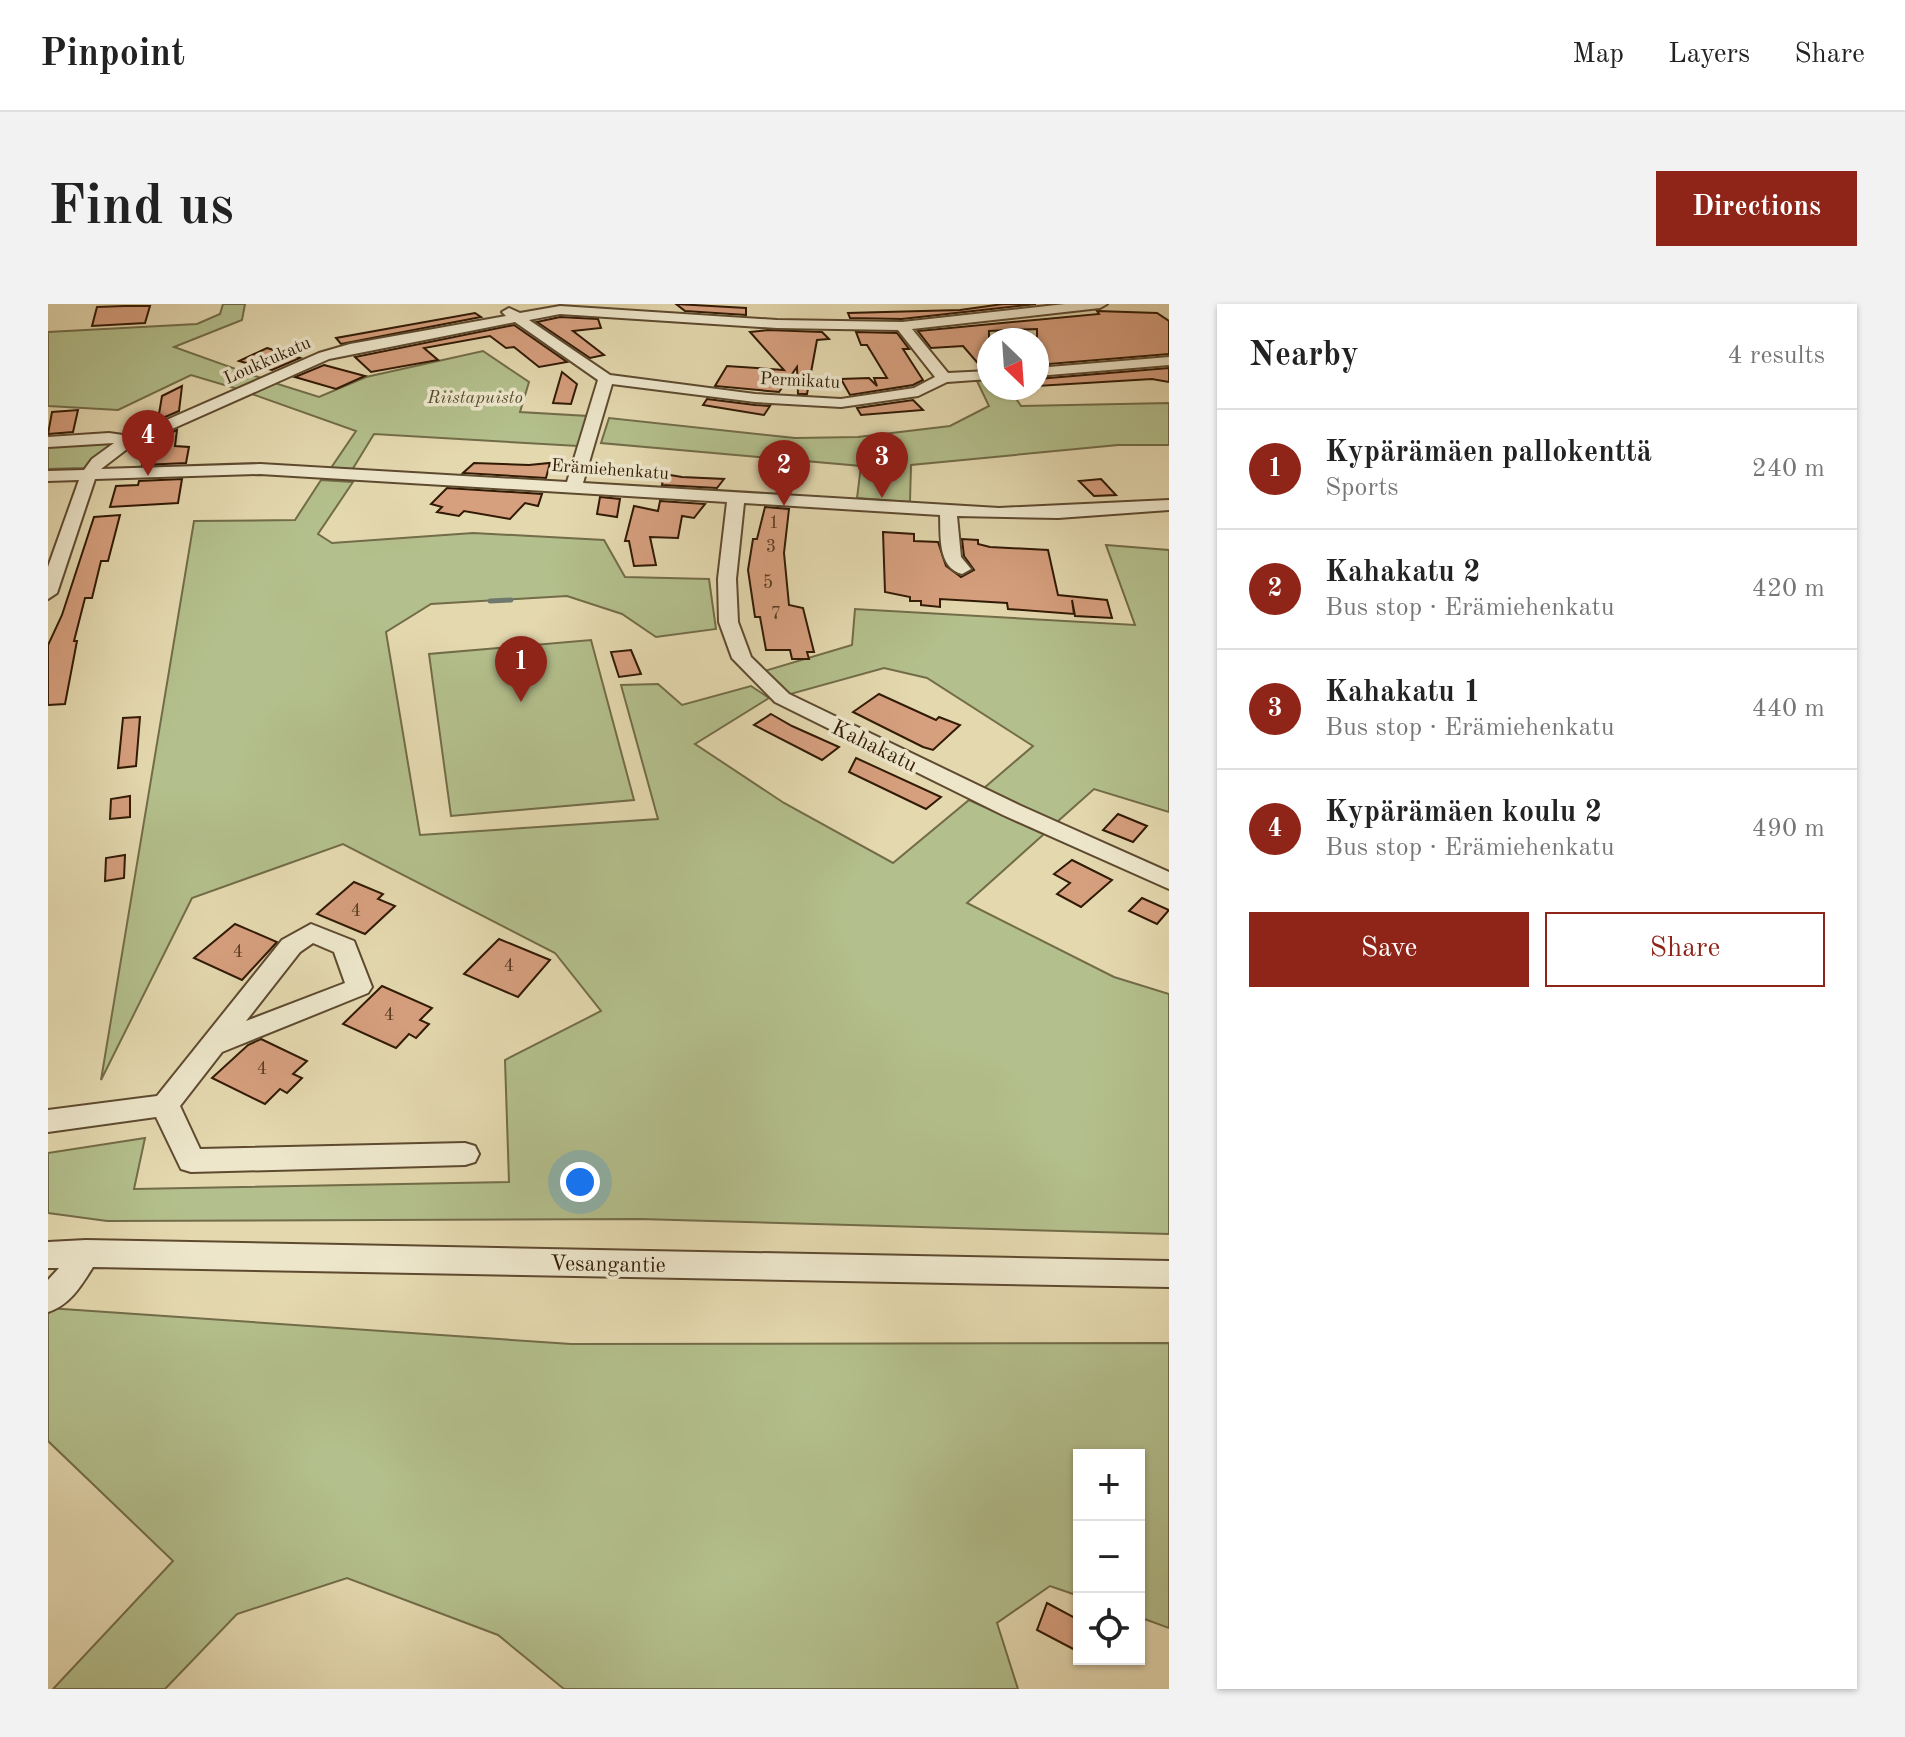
<!DOCTYPE html>
<html lang="en">
<head>
<meta charset="utf-8">
<style>
  body { margin:0; font-family:"Old Standard TT",serif; background:#f2f2f2; color:#222 }
  .controls { position:absolute; right:24px; bottom:24px; display:grid; overflow:hidden; border-radius:0px; box-shadow:0 2px 6px #0004 }
  .controls button { width:72px; height:72px; display:grid; place-items:center; padding:0; border:0; border-bottom:2px solid #e0e0e0; background:#fff; color:#222; font:40px sans-serif }
  .compass { position:absolute; left:929px; top:24px; width:72px; height:72px; border-radius:50%; background:#fff; box-shadow:0 2px 6px #0004; rotate:155deg }
  .you { position:absolute; left:532px; top:878px; width:28px; height:28px; margin:-20px; border:6px solid #fff; border-radius:50%; background:#1a73e8; box-shadow:0 0 0 12px #1a73e833 }
  .badge { display:grid; place-items:center; width:52px; height:52px; border-radius:50%; background:#8f2418; color:#fff; font-size:26px; font-weight:700 }
  .pin { position:absolute; translate:-50% -66px; filter:drop-shadow(0 2px 4px #0008) }
  .pin::after { content:''; position:absolute; top:42px; width:28px; height:24px; background:inherit; clip-path:polygon(0 0,100% 0,50% 100%) }
  .list { margin:0; padding:0; list-style:none }
  h2 { display:flex; justify-content:space-between; align-items:center; height:104px; margin:0; padding:0 32px; font-size:34px }
  h2 small { font-size:26px; font-weight:400; color:#767676 }
  .list li { display:grid; grid-template-columns:52px 1fr auto; gap:24px; align-items:center; box-sizing:border-box; height:120px; padding:0 32px; border-top:2px solid #e0e0e0 }
  .list b { display:block; font-size:30px; white-space:nowrap }
  .list p { margin:0; font-size:26px; white-space:nowrap; color:#767676 }
  .list em { font-size:26px; font-style:normal; color:#767676 }
  .actions { display:flex; gap:16px; padding:24px 32px }
  .actions a { flex:1; padding:18px 0; border:2px solid #8f2418; border-radius:0px; text-align:center; font-size:28px; color:#8f2418 }
  .actions .main { background:#8f2418; color:#fff }
  .icon { flex:none; width:44px; height:44px; fill:none; stroke:currentColor; stroke-width:2; stroke-linecap:round; stroke-linejoin:round }
  .map { position:relative; flex:none; width:1121px; height:1385px; overflow:hidden; border-radius:0px }
  header { display:flex; align-items:center; gap:48px; box-sizing:border-box; height:112px; padding:0 40px; background:#fff; border-bottom:2px solid #e0e0e0 }
  header strong { font-size:38px }
  nav { display:flex; gap:44px; margin-inline-start:auto; font-size:28px }
  .intro { display:flex; align-items:center; justify-content:space-between; box-sizing:border-box; height:192px; padding:0 48px }
  h1 { margin:0; font-size:56px }
  .button { padding:20px 36px; border-radius:0px; background:#8f2418; color:#fff; font-size:28px; font-weight:700 }
  main { display:flex; gap:48px; padding:0 48px }
  aside { flex:1; background:#fff; border-radius:0px; box-shadow:0 2px 6px #0004 }
  .map>svg:first-child { display:block }
  .green { fill:#b3bf8c; stroke:#726c48; stroke-width:2 }
  .lines { fill:none; stroke-linecap:round; stroke-linejoin:round }
  .stream { stroke:#6f796e; stroke-width:5 }
  .building { fill:#d69f7e; stroke:#311a04; stroke-width:2 }
  .minor-casing { stroke:#5e4a2f; stroke-width:4 }
  .minor { fill:#ede6cb; fill-rule:evenodd }
  .labels { text-anchor:middle; stroke-width:7; stroke-linejoin:round; paint-order:stroke }
  .far-street-label { font-size:18px; fill:#311a04; stroke:#ede6cb }
  .far-park-label { font-size:18px; font-style:italic; fill:#584c2d; stroke:#ede6cb }
  .number-label { font-size:18px; fill:#5a3b22 }
  .street-label { font-size:22px; fill:#311a04; stroke:#ede6cb }
</style>
</head>
<body>
<header>
<strong>Pinpoint</strong>
<nav><a>Map</a><a>Layers</a><a>Share</a></nav>
</header>
<div class="intro"><h1>Find us</h1><a class="button">Directions</a></div>
<main>
<div class="map">
<svg width="1121" height="1385" viewBox="0 0 1121 1385">
  <rect width="100%" height="100%" fill="#e4d8af"/>
  <filter id="stains"><feTurbulence type="fractalNoise" baseFrequency=".0025" numOctaves="4"/><feColorMatrix values="0 0 0 0 .2 0 0 0 0 .09 0 0 0 0 .02 0 0 0 .5 -.17"/></filter>
  <radialGradient id="worn" r=".72"><stop offset=".6" stop-color="#630" stop-opacity="0"/><stop offset="1" stop-color="#630" stop-opacity=".3"/></radialGradient>
  <g class="green">
    <polygon points="175,0 197,0 194,16 126,43 213,74 193,86 143,71 70,106 0,102 0,28 149,20 172,10"/>
    <polygon points="435,47 481,78 472,108 540,112 530,142 326,130 304,166 283,164 308,127 204,90 227,79 271,93 318,73"/>
    <polygon points="927,73 941,73 941,84 961,84 973,102 1121,99 1121,141 1070,141 863,161 862,198 809,194 813,162 553,139 561,114 747,134 810,133 902,122 941,102"/>
    <polygon points="69,136 36,164 0,165 0,142"/>
    <polygon points="273,176 305,178 270,230 284,239 425,229 556,236 577,273 661,275 668,325 608,333 574,310 519,292 383,300 338,328 372,531 610,515 573,381 610,380 634,401 703,382 721,394 647,440 736,499 845,559 921,496 996,530 919,599 1066,673 1121,690 1121,930 592,915 59,917 0,909 0,849 97,834 86,885 461,878 457,756 553,707 507,649 295,540 144,594 53,776 146,217 247,216"/>
    <polygon points="1058,241 1121,246 1121,508 1046,485 1009,518 936,484 985,442 879,374 836,364 739,391 713,368 804,341 807,305 1087,321"/>
    <polygon points="543,336 586,496 403,512 381,350"/>
    <polygon points="0,1004 523,1040 1121,1039 1121,1324 1091,1313 1091,1151 1031,1151 1031,1292 1002,1282 949,1319 970,1385 516,1385 450,1331 299,1274 189,1310 117,1385 5,1385 125,1257 0,1137"/>
  </g>
  <g class="lines">
    <polyline class="stream" points="442,297 463,296"/>
  </g>
  <g class="building">
    <polygon points="628,0 698,4 698,11 637,7"/>
    <polygon points="955,0 988,0 854,15 802,14 800,9 912,6"/>
    <polygon points="76,2 102,2 97,19 44,22 49,3"/>
    <polygon points="1049,7 1109,9 1121,17 1121,50 989,61 989,25 941,27 941,64 934,64 915,42 883,44 870,27 1051,10"/>
    <polygon points="427,9 433,13 293,40 288,34"/>
    <polygon points="512,13 550,15 553,24 525,27 556,51 542,54 489,18"/>
    <polygon points="466,21 519,58 491,63 466,43 458,44 442,32 376,44 390,56 323,68 307,53"/>
    <polygon points="720,26 774,28 781,35 769,36 759,90 750,90 749,63 731,88 667,82 679,62 736,66 702,28"/>
    <polygon points="808,28 849,29 861,45 855,45 875,76 865,81 802,91 793,75 821,74 829,82 826,74 839,74 819,41 813,41"/>
    <polygon points="219,44 252,54 224,66 191,57"/>
    <polygon points="276,61 317,72 288,85 247,73"/>
    <polygon points="1121,64 1121,78 1104,75 989,82 989,75"/>
    <polygon points="514,68 529,80 523,100 505,99"/>
    <polygon points="134,82 131,107 110,116 114,92"/>
    <polygon points="659,95 707,101 722,102 716,111 655,101"/>
    <polygon points="865,96 875,106 813,111 809,104"/>
    <polygon points="30,106 25,128 0,130 4,108"/>
    <polygon points="129,126 127,142 141,143 138,159 94,161 98,140"/>
    <polygon points="426,159 481,161 502,159 498,174 415,169"/>
    <polygon points="616,170 634,173 676,175 669,184 614,181"/>
    <polygon points="134,175 130,199 62,203 68,182 90,181 91,177"/>
    <polygon points="1053,175 1068,191 1046,192 1031,177"/>
    <polygon points="399,184 494,190 490,202 477,199 462,215 416,207 411,212 389,208 394,203 383,200"/>
    <polygon points="552,193 572,195 569,213 549,210"/>
    <polygon points="612,197 657,200 646,214 634,212 630,234 602,233 608,261 586,262 581,237 577,237 586,202 610,207"/>
    <polygon points="717,203 741,205 736,249 741,301 755,304 766,348 759,348 761,355 744,355 742,346 718,346 712,313 707,313 700,266 705,235 709,235"/>
    <polygon points="72,211 60,257 53,257 44,294 37,294 26,337 29,337 17,400 0,401 0,341 14,311 46,213"/>
    <polygon points="835,228 866,230 866,237 890,238 898,262 913,273 926,266 916,252 914,235 930,236 930,240 942,243 1000,246 1010,291 1059,296 1064,314 1027,312 1024,296 1026,310 960,305 959,299 892,295 892,303 873,301 873,297 862,297 862,293 837,288"/>
    <polygon points="583,346 593,370 571,373 563,348"/>
    <polygon points="831,390 888,416 891,413 912,421 885,446 875,443 805,408"/>
    <polygon points="723,410 744,422 791,443 774,456 706,421"/>
    <polygon points="92,413 88,462 70,464 75,414"/>
    <polygon points="808,454 893,493 878,505 801,468"/>
    <polygon points="82,492 82,513 62,515 63,495"/>
    <polygon points="1070,510 1099,522 1085,538 1055,526"/>
    <polygon points="77,551 76,574 57,577 58,554"/>
    <polygon points="1024,556 1064,576 1033,603 1009,590 1022,579 1006,570"/>
    <polygon points="306,578 335,590 330,595 347,602 317,630 269,610"/>
    <polygon points="1094,594 1121,606 1109,620 1081,607"/>
    <polygon points="187,620 229,638 194,676 146,654"/>
    <polygon points="451,635 502,656 470,693 416,670"/>
    <polygon points="334,682 384,704 372,716 381,720 368,734 361,730 348,744 295,720"/>
    <polygon points="213,735 259,757 245,770 254,774 239,789 232,785 217,800 164,774 200,741"/>
    <polygon points="999,1299 1031,1316 1031,1348 989,1326"/>
  </g>
  <g class="lines">
    <defs>
      <g id="minor">
        <path d="M1017 0H1059L1052 4 864 25 900 69 941 67V75L899 78 870 92 793 103 707 98 564 80 535 179 951 204 1121 196V206L1010 214 909 212 913 253 923 265 914 270C889 263 893 231 892 211L696 199 688 275 690 318 703 353 741 390 971 501 1121 568V585L955 511 727 398 684 354 671 318 670 275 679 198 212 170 47 175 9 289 0 295V263L31 176 0 177V167L36 166 44 155 66 139 0 143V133L61 129 82 132 271 49 302 40 458 12 454 8 461 4 472 9 512 2 729 16 854 18ZM512 10 729 24 850 26 887 73 866 84 793 95 707 90 562 71 481 16ZM467 18 550 76 519 178 212 160 53 165 79 145 281 55Z"/>
        <polygon points="1121,53 1121,61 989,72 989,64"/>
        <path d="M263 620 306 637 324 683 320 689 174 748 132 802 152 845 417 839 427 842 431 850 427 858 417 861 143 868 133 865 108 813 0 828V806L109 792 234 636ZM265 639 286 648 297 679 198 717 252 648Z"/>
        <path d="M38 936 1121 957V983L45 963C33 982 22 1001 0 1008V976L11 964H0V938Z"/>
      </g>
    </defs>
    <use href="#minor" class="minor-casing"/>
    <use href="#minor" class="minor"/>
  </g>
  <g class="labels">
    <g class="far-street-label">
      <text transform="translate(219 56) rotate(-24)" y="6">Loukkukatu</text>
      <text transform="translate(752 76) rotate(3)" y="6">Permikatu</text>
      <text transform="translate(562 165) rotate(4)" y="6">Erämiehenkatu</text>
    </g>
    <g class="far-park-label">
      <text x="427" y="99">Riistapuisto</text>
    </g>
    <g class="number-label">
      <text x="726" y="224">1</text>
      <text x="723" y="248">3</text>
      <text x="720" y="284">5</text>
      <text x="728" y="315">7</text>
      <text x="308" y="612">4</text>
      <text x="190" y="653">4</text>
      <text x="461" y="667">4</text>
      <text x="341" y="716">4</text>
      <text x="214" y="770">4</text>
    </g>
    <g class="street-label">
      <text transform="translate(827 441) rotate(26)" y="8">Kahakatu</text>
      <text transform="translate(560 959) rotate(1)" y="8">Vesangantie</text>
    </g>
  </g>
  <rect width="100%" height="100%" filter="url(#stains)"/>
  <rect width="100%" height="100%" fill="url(#worn)"/>
</svg>
<div class="controls">
<button>+</button>
<button>−</button>
<button><svg class="icon" aria-label="locate" viewBox="0 0 24 24"><circle cx="12" cy="12" r="6"/><path d="M12 2v4M12 18v4M2 12h4M18 12h4"/></svg></button>
</div>
<svg class="compass" viewBox="-18 -18 36 36"><path d="M0-13l5 13h-10z" fill="#e53935"/><path d="M0 13l5-13h-10z" fill="#767676"/></svg>
<div class="you"></div>
<div class="pin badge" style="left:473px;top:398px">1</div>
<div class="pin badge" style="left:736px;top:202px">2</div>
<div class="pin badge" style="left:834px;top:194px">3</div>
<div class="pin badge" style="left:100px;top:172px">4</div>
</div>
<aside>
<h2>Nearby<small>4 results</small></h2>
<ul class="list">
<li><span class="badge">1</span><div><b>Kypärämäen pallokenttä</b><p>Sports</p></div><em>240 m</em></li>
<li><span class="badge">2</span><div><b>Kahakatu 2</b><p>Bus stop · Erämiehenkatu</p></div><em>420 m</em></li>
<li><span class="badge">3</span><div><b>Kahakatu 1</b><p>Bus stop · Erämiehenkatu</p></div><em>440 m</em></li>
<li><span class="badge">4</span><div><b>Kypärämäen koulu 2</b><p>Bus stop · Erämiehenkatu</p></div><em>490 m</em></li>
</ul>
<div class="actions"><a class="main">Save</a><a>Share</a></div>
</aside>
</main>
</body>
</html>
